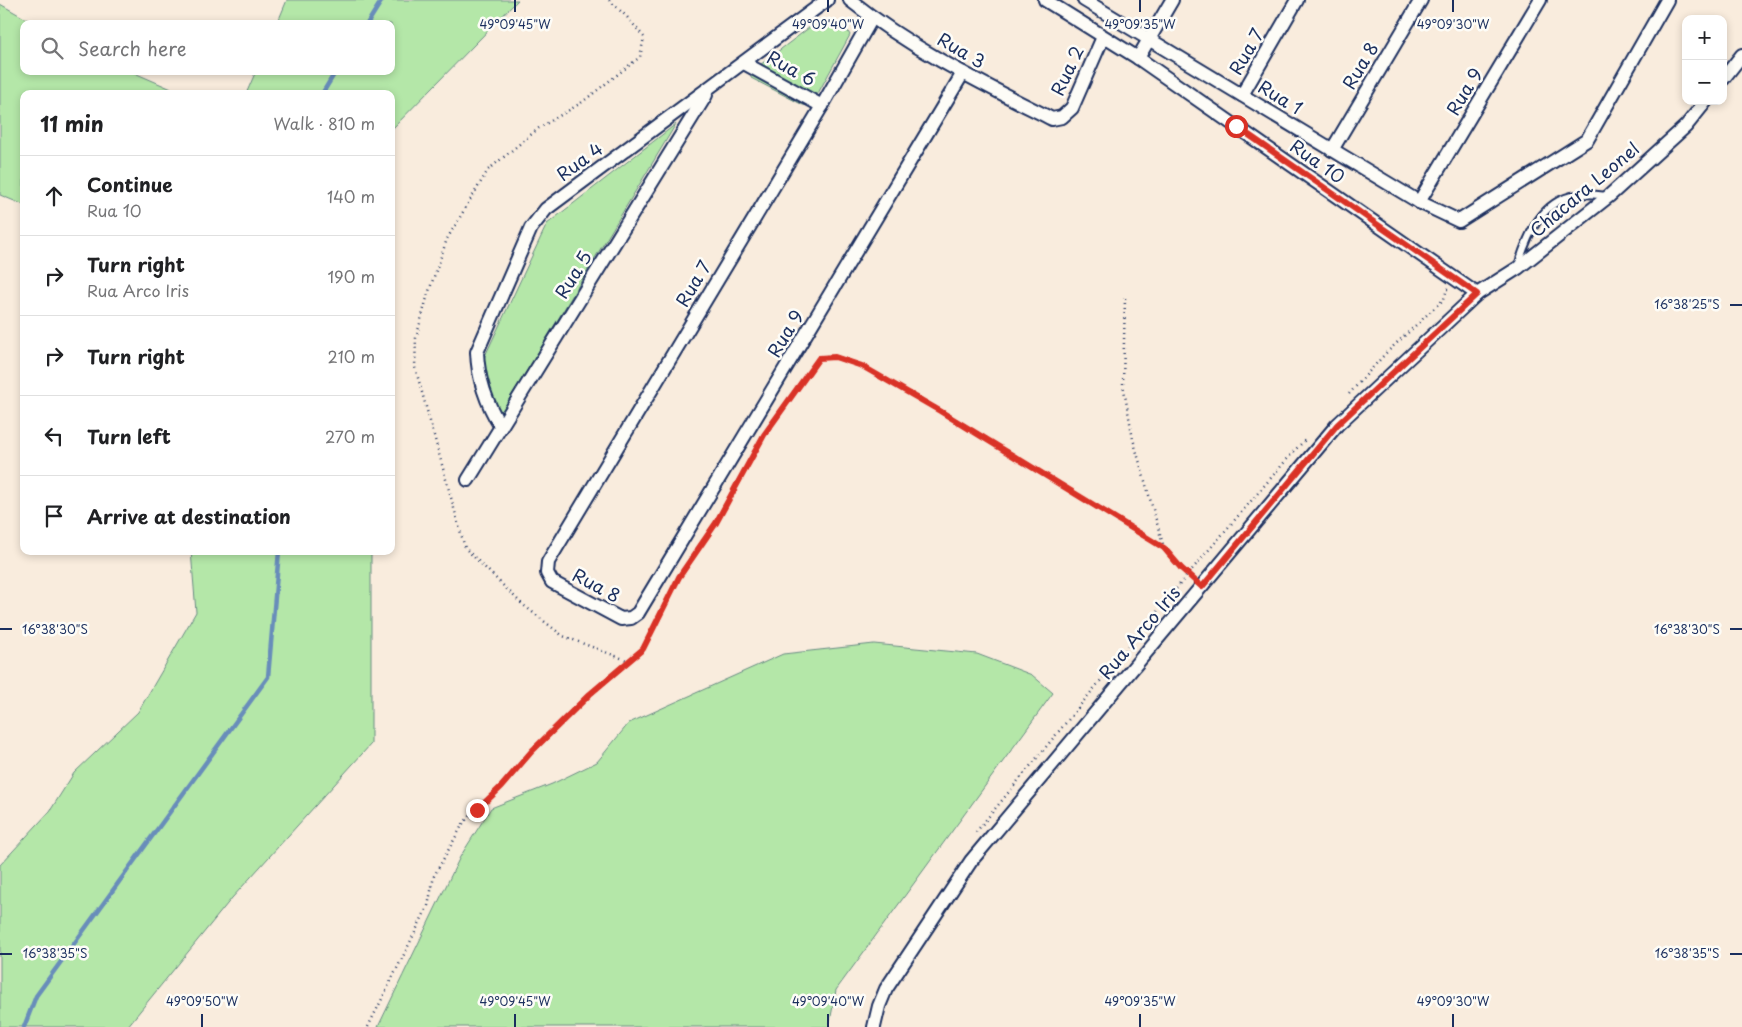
<!DOCTYPE html>
<html lang="en">
<head>
<meta charset="utf-8">
<style>
  body { margin:0; font-family:"Playpen Sans",sans-serif; background:#f2f2f2; color:#202124 }
  .controls { position:absolute; right:15px; top:15px; display:grid; overflow:hidden; border-radius:10px; box-shadow:0 2px 8px #0003 }
  .controls button { width:45px; height:45px; display:grid; place-items:center; padding:0; border:0; border-bottom:1px solid #e0e0e0; background:#fff; color:#202124; font:25px sans-serif }
  .stop { position:absolute; width:15px; height:15px; margin:-11px; border:4px solid #d93025; border-radius:50%; background:#fff }
  .stop.end { background:#d93025; border-color:#fff; box-shadow:0 1px 5px #0008 }
  .list { margin:0; padding:0; list-style:none }
  h2 { display:flex; justify-content:space-between; align-items:center; height:65px; margin:0; padding:0 20px; font-size:21px }
  h2 small { font-size:16px; font-weight:400; color:#757577 }
  .list li { display:grid; grid-template-columns:32px 1fr auto; gap:15px; align-items:center; box-sizing:border-box; height:80px; padding:0 20px; border-top:1px solid #e0e0e0 }
  .list b { display:block; font-size:19px; white-space:nowrap }
  .list p { margin:0; font-size:16px; white-space:nowrap; color:#757577 }
  .list em { font-size:16px; font-style:normal; color:#757577 }
  .icon { flex:none; width:28px; height:28px; fill:none; stroke:currentColor; stroke-width:2; stroke-linecap:round; stroke-linejoin:round }
  .map { position:relative; flex:none; width:1742px; height:1027px; overflow:hidden }
  .search { position:absolute; background:#fff; box-shadow:0 2px 8px #0003; left:20px; top:20px; width:375px; height:55px; display:flex; align-items:center; gap:12px; box-sizing:border-box; padding:0 18px; border-radius:10px; color:#757577; font-size:19px }
  .panel { position:absolute; background:#fff; box-shadow:0 2px 8px #0003; left:20px; top:90px; width:375px; height:465px; border-radius:10px }
  .map>svg:first-child { display:block }
  .green { fill:#b4e7a8; stroke:#688b83 }
  .lines { fill:none; stroke-linecap:round; stroke-linejoin:round }
  .stream { stroke:#688dba; stroke-width:4.5 }
  .service-casing { stroke:#1b2f5e; stroke-width:10 }
  .minor-casing { stroke:#1b2f5e; stroke-width:16 }
  .path { stroke:#1b2f5e; stroke-width:2.5; stroke-dasharray:1 4; stroke-linecap:butt }
  .service { stroke:#fdfcf7; stroke-width:6 }
  .minor { stroke:#fdfcf7; stroke-width:12 }
  .route { stroke:#d93025; stroke-width:6 }
  .ticks { fill:none; stroke:#1b2f5e; stroke-width:2 }
  .labels { text-anchor:middle; stroke-width:5; stroke-linejoin:round; paint-order:stroke }
  .street-label { font-size:18px; fill:#1b2f5e; stroke:#fdfcf7 }
  .ticks-label { font-size:12px; text-anchor:middle; fill:#1b2f5e; stroke:#fdfcf7; stroke-width:5; stroke-linejoin:round; paint-order:stroke }
</style>
</head>
<body>
<div class="map">
<svg width="1742" height="1027" viewBox="0 0 1742 1027">
  <rect width="100%" height="100%" fill="#f9ecdd"/>
  <filter id="ink" filterUnits="userSpaceOnUse"><feTurbulence type="fractalNoise" baseFrequency=".02" numOctaves="2"/><feDisplacementMap in="SourceGraphic" scale="10" xChannelSelector="R" yChannelSelector="G"/><feConvolveMatrix kernelMatrix="1 2 1 2 8 2 1 2 1" color-interpolation-filters="sRGB"/></filter>
  <g filter="url(#ink)">
    <g class="green">
      <polygon points="287,0 518,0 391,130 391,94 246,94 256,71 391,71 391,24 277,24"/>
      <polygon points="0,4 35,24 24,24 24,71 130,71 183,94 24,94 24,205 0,195"/>
      <polygon points="818,21 846,28 850,35 811,106 803,105 751,78 752,71"/>
      <polygon points="676,124 502,412 497,414 487,383 484,358 547,224"/>
      <polygon points="191,551 371,551 371,744 232,898 127,1027 0,1027 0,865 50,811 74,773 138,712 196,612"/>
      <polygon points="874,644 977,654 1032,675 1053,693 836,990 829,1027 378,1027 460,857 491,808 552,784 597,762 629,723 783,654"/>
    </g>
    <g class="lines">
      <g class="stream">
        <polyline points="367,24 382,0"/>
        <polyline points="322,94 336,71"/>
        <polyline points="24,1027 36,996 268,677 279,551"/>
      </g>
      <defs>
        <path id="service" d="M1518 266C1527 236 1541 200 1577 195 1587 193 1598 195 1608 196"/>
        <g id="minor">
          <path d="M850 0C911 49 983 84 1052 119L1062 117 1072 108 1103 37"/>
          <polyline points="1045,0 1138,58 1477,294"/>
          <polyline points="1084,0 1419,202 1459,221 1587,140 1667,0"/>
          <polyline points="872,18 822,106 548,562 547,573 552,582 621,619 631,618 638,613 963,73"/>
          <polyline points="1138,58 1172,0"/>
          <polyline points="744,63 822,106"/>
          <polyline points="1723,79 1742,55"/>
          <polyline points="1242,95 1297,0"/>
          <polyline points="1332,150 1421,0"/>
          <polyline points="1419,202 1540,0"/>
          <path d="M501 427C486 403 478 380 477 352L531 228 546 209 827 0"/>
          <polyline points="468,480 706,95"/>
          <polyline points="874,1027 879,1006 886,989 971,861 1337,425 1477,294 1518,268 1609,196 1686,126 1706,101"/>
        </g>
      </defs>
      <use href="#service" class="service-casing"/>
      <use href="#minor" class="minor-casing"/>
      <g class="path">
        <polyline points="609,0 627,17 644,37 640,57 581,103 539,128 488,170 447,239 428,294 416,338 415,367 465,548 522,604 563,636 629,661"/>
        <polyline points="1125,298 1123,384 1133,439 1164,548 1181,568 1192,577"/>
        <polyline points="1349,394 1385,354 1444,299 1447,289 1449,289"/>
        <polyline points="976,832 1189,573 1295,450 1305,440"/>
        <polyline points="368,1027 428,906 434,876 464,822 501,787 532,751 591,694 643,649 679,577 716,523 764,435 819,358 835,357 862,366 941,411 1164,548"/>
      </g>
      <use href="#service" class="service"/>
      <use href="#minor" class="minor"/>
    </g>
  </g>
  <g class="lines" filter="url(#ink)">
    <polyline class="route" points="477,810 501,787 532,751 590,694 643,649 679,577 716,523 764,435 819,358 835,357 862,366 940,411 1164,548 1181,568 1202,587 1337,425 1477,294 1236,126"/>
  </g>
  <path class="ticks" d="M515 0V12M828 0V12M1140 0V12M1453 0V12M1730 305H1742M0 629H12M1730 629H1742M0 954H12M1730 954H1742M202 1014V1027M515 1014V1027M828 1014V1027M1140 1014V1027M1453 1014V1027"/>
  <g class="labels">
    <g class="street-label">
      <text transform="translate(961 51) rotate(30)" y="6">Rua 3</text>
      <text transform="translate(1247 52) rotate(-60)" y="6">Rua 7</text>
      <text transform="translate(1361 66) rotate(-59)" y="6">Rua 8</text>
      <text transform="translate(791 69) rotate(29)" y="6">Rua 6</text>
      <text transform="translate(1068 71) rotate(-65)" y="6">Rua 2</text>
      <text transform="translate(1465 92) rotate(-59)" y="6">Rua 9</text>
      <text transform="translate(1280 98) rotate(31)" y="6">Rua 1</text>
      <text transform="translate(580 162) rotate(-36)" y="6">Rua 4</text>
      <text transform="translate(1317 162) rotate(35)" y="6">Rua 10</text>
      <text transform="translate(1585 190) rotate(-40)" y="6">Chacara Leonel</text>
      <text transform="translate(574 275) rotate(-58)" y="6">Rua 5</text>
      <text transform="translate(694 284) rotate(-59)" y="6">Rua 7</text>
      <text transform="translate(786 334) rotate(-59)" y="6">Rua 9</text>
      <text transform="translate(596 586) rotate(28)" y="6">Rua 8</text>
      <text transform="translate(1140 633) rotate(-50)" y="6">Rua Arco Iris</text>
    </g>
  </g>
  <g class="ticks-label">
    <text x="515" y="29">49°09'45"W</text>
    <text x="828" y="29">49°09'40"W</text>
    <text x="1140" y="29">49°09'35"W</text>
    <text x="1453" y="29">49°09'30"W</text>
    <text x="1687" y="309">16°38'25"S</text>
    <text x="55" y="634">16°38'30"S</text>
    <text x="1687" y="634">16°38'30"S</text>
    <text x="55" y="958">16°38'35"S</text>
    <text x="1687" y="958">16°38'35"S</text>
    <text x="202" y="1006">49°09'50"W</text>
    <text x="515" y="1006">49°09'45"W</text>
    <text x="828" y="1006">49°09'40"W</text>
    <text x="1140" y="1006">49°09'35"W</text>
    <text x="1453" y="1006">49°09'30"W</text>
  </g>
</svg>
<div class="controls">
<button>+</button>
<button>−</button>
</div>
<div class="stop" style="left:1236px;top:126px"></div>
<div class="stop end" style="left:477px;top:810px"></div>
<div class="search"><svg class="icon" aria-label="search" viewBox="0 0 24 24"><circle cx="10" cy="10" r="6"/><path d="M15 15l6 6"/></svg>Search here</div>
<section class="panel">
<h2>11 min<small>Walk · 810 m</small></h2>
<ul class="list">
<li><svg class="icon" aria-label="ahead" viewBox="0 0 24 24"><path d="M12 20V5M6 11l6-6 6 6"/></svg><div><b>Continue</b><p>Rua 10</p></div><em>140 m</em></li>
<li><svg class="icon" aria-label="right" viewBox="0 0 24 24"><path d="M7 20v-9h11M14 6l5 5-5 5"/></svg><div><b>Turn right</b><p>Rua Arco Iris</p></div><em>190 m</em></li>
<li><svg class="icon" aria-label="right" viewBox="0 0 24 24"><path d="M7 20v-9h11M14 6l5 5-5 5"/></svg><div><b>Turn right</b></div><em>210 m</em></li>
<li><svg class="icon" aria-label="left" viewBox="0 0 24 24"><path d="M17 20v-9H6M10 6l-5 5 5 5"/></svg><div><b>Turn left</b></div><em>270 m</em></li>
<li><svg class="icon" aria-label="arrive" viewBox="0 0 24 24"><path d="M6 21V4h12l-3 4 3 4H6"/></svg><div><b>Arrive at destination</b></div></li>
</ul>
</section>
</div>
</body>
</html>
